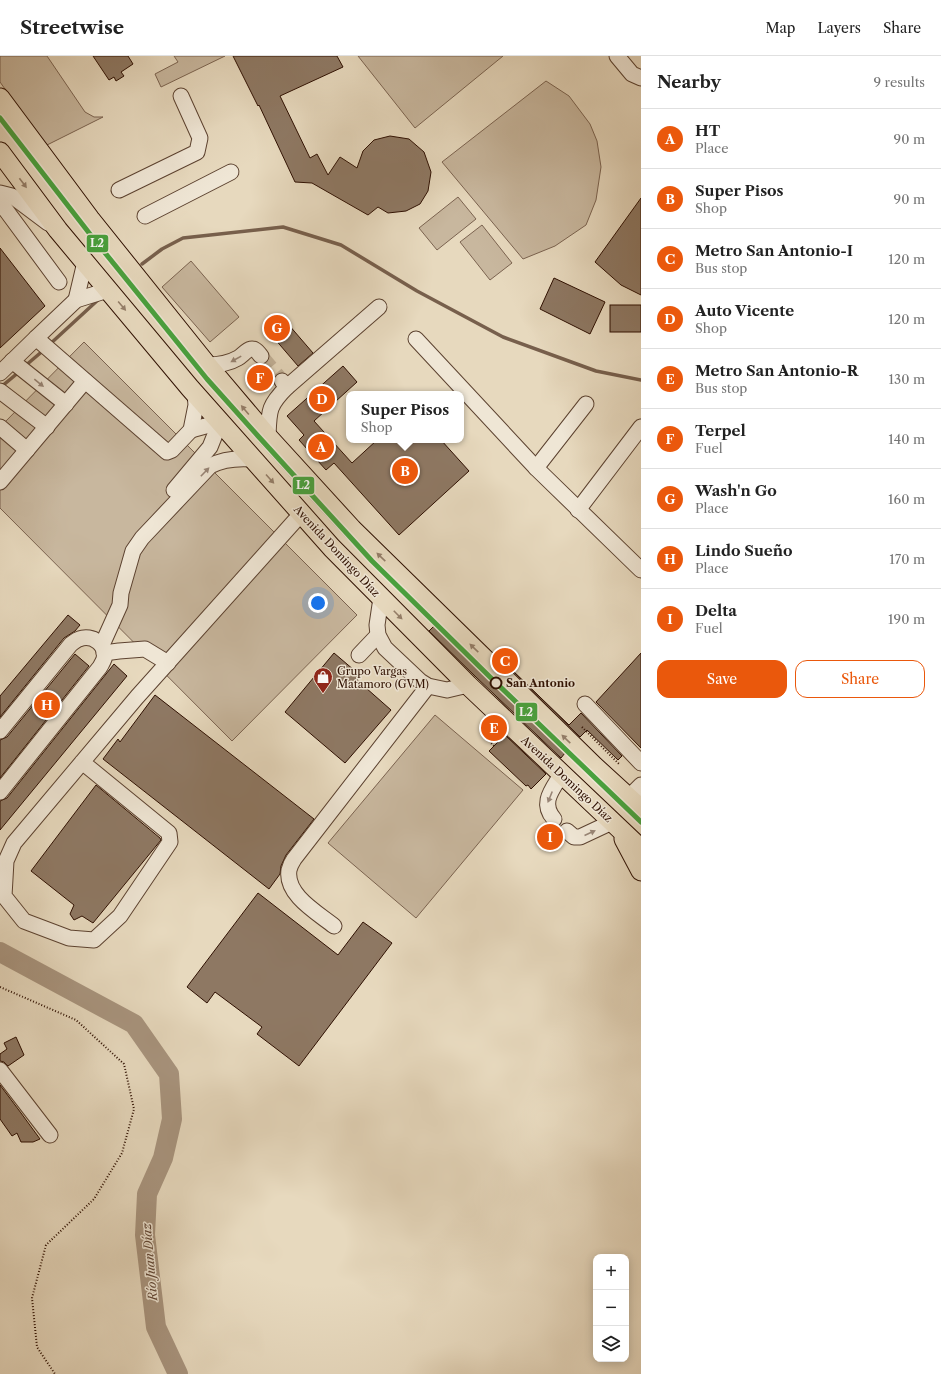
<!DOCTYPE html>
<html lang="en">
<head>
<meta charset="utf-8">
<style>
  body { margin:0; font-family:"Libre Caslon Text",serif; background:#f2f2f2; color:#222 }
  .controls { position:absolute; right:12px; bottom:12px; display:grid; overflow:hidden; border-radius:8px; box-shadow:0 2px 10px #0003 }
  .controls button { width:36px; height:36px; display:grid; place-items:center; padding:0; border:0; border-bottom:1px solid #e0e0e0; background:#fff; color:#222; font:20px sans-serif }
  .you { position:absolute; left:318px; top:547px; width:14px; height:14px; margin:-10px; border:3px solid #fff; border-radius:50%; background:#1a73e8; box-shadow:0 0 0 6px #1a73e833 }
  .badge { display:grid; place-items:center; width:26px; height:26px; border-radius:50%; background:#ea580c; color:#fff; font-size:13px; font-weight:700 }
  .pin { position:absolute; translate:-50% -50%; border:2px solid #fff; box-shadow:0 1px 4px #0006 }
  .popup { position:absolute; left:346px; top:335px; width:118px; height:52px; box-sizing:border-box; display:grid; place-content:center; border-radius:8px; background:#fff; filter:drop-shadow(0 1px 3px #0005); font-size:13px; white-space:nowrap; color:#767676 }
  .popup b { font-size:15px; color:#222 }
  .popup::after { content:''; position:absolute; left:50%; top:100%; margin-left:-8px; border:8px solid transparent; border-top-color:#fff }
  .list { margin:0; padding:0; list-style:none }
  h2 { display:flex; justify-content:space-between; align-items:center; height:52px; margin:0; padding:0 16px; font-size:17px }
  h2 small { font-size:13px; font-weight:400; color:#767676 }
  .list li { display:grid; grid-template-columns:26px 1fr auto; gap:12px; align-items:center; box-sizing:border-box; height:60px; padding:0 16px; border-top:1px solid #e0e0e0 }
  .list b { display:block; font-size:15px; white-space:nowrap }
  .list p { margin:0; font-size:13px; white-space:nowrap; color:#767676 }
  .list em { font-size:13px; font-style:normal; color:#767676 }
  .actions { display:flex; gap:8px; padding:12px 16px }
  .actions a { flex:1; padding:9px 0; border:1px solid #ea580c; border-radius:12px; text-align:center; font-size:14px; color:#ea580c }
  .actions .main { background:#ea580c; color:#fff }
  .icon { flex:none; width:22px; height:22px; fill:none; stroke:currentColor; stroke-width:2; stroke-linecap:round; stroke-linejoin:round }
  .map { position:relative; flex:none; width:641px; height:1318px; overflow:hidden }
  header { display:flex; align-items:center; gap:24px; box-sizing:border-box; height:56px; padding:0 20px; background:#fff; border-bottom:1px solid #e0e0e0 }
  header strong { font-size:19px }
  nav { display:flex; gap:22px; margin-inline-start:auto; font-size:14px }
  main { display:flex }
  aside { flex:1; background:#fff }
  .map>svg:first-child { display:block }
  .grass { fill:#c8b79e; stroke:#7b6350 }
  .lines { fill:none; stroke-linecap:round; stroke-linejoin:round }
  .stream { stroke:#775f4c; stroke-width:3.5 }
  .river { stroke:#a8947e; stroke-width:20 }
  .building { fill:#8e7863; stroke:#2e0f01 }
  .minor-tunnel { stroke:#c2b198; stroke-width:15; stroke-dasharray:15 8; stroke-linecap:butt }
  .minor-casing { stroke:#5c4230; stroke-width:17 }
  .major-casing { stroke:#2e0f01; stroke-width:21 }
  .path { stroke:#2e0f01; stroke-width:2; stroke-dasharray:1 2; stroke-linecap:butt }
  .minor { stroke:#efe6d5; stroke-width:15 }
  .major { stroke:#e7d9be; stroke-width:19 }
  .metro-1-casing { stroke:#efe6d5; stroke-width:8 }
  .metro-1 { stroke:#48a23e; stroke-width:5 }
  .oneway { fill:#947e69 }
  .oneway2 { fill:#988576 }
  .stop-dot { fill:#efe6d5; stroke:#2e0f01; stroke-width:2 }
  .labels { text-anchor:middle; stroke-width:3; stroke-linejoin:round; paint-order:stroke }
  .street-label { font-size:11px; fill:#2e0f01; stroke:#efe6d5 }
  .poi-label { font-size:11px; fill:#2e0f01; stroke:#efe6d5; text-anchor:start }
  .stop-label { font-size:11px; font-weight:bold; fill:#2e0f01; stroke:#efe6d5; text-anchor:start }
  .water-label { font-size:12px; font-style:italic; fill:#5f4433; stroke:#efe6d5 }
  .line-badge { stroke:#efe6d5; stroke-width:1.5 }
  .badge-label { font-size:11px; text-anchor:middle; font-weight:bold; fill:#fff }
</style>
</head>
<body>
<header>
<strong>Streetwise</strong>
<nav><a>Map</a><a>Layers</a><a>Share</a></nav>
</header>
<main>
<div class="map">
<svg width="641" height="1318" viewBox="0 0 641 1318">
  <rect width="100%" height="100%" fill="#e7d9be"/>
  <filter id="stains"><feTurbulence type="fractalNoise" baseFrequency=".005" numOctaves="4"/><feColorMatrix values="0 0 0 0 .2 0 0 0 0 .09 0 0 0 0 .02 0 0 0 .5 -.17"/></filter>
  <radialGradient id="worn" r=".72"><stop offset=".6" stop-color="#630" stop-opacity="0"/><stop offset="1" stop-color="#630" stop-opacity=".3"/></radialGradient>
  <g class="grass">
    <polygon points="0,0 47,0 85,56 94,61 103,61 45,90 0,26"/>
    <polygon points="174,0 225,0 161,31 155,18 178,6"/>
    <polygon points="358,0 503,0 415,72"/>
    <polygon points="546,25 569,40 590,68 597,85 601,111 596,144 586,169 555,190 523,203 442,106"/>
    <polygon points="458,141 476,163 437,194 419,172"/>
    <polygon points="482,169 512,207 490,224 460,186"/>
    <polygon points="191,205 239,261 210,286 162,231"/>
    <polygon points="84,286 357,559 232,685 0,452 0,371"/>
    <polygon points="435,659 523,734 416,862 328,787"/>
  </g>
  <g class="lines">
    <g class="stream">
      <polyline points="142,208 162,193 183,182 283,171 341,189 417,235 503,281 596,315 641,324"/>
      <polyline points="49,289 99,243"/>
      <polyline points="25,310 45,293"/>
      <polyline points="1,331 19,316"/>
    </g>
    <polyline class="river" points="0,896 134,968 169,1018 172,1063 163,1102 147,1138 145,1179 156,1271 178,1318"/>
  </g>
  <g class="building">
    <polygon points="93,0 128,0 133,8 121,16 124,20 116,25 114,21 109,24"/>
    <polygon points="233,0 337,0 343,11 280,40 310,102 317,98 328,119 340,101 357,112 363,95 374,84 390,80 409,83 424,96 431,116 428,135 420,148 406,155 388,157 378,151 368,159 312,127 295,126 259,49 258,50"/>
    <polygon points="641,142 641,239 621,229 595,206"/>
    <polygon points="0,192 45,250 0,292"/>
    <polygon points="554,222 605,246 590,278 540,253"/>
    <rect x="610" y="249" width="31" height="27"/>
    <polygon points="282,261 313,297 298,310 274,282 272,283 266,275"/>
    <polygon points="343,310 357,326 314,365 352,407 377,384 441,384 469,415 399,479 334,407 326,414 299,384 304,379 287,360"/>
    <polygon points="68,559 80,569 75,575 64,582 0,661 0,640"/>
    <polygon points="435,569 565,697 561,702 476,621 429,575"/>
    <polygon points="334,597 361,620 357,624 391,654 345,707 285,656"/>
    <polygon points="641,597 641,692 596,646"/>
    <polygon points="75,598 89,610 0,722 0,684 7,681"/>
    <polygon points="114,608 127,620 0,774 0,745 7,742"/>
    <polygon points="511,613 569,669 581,657 622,700 618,704 587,674 580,681"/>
    <polygon points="155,639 314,763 286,799 281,810 280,818 269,833 103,703 118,683 120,686"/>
    <polygon points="505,679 546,718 531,733 528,729 526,730 489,695"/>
    <polygon points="96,729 160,782 161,784 93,867 82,860 74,864 70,858 74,849 31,815"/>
    <polygon points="258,837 338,899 363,866 392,887 299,1010 257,978 262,971 215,936 207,947 187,931"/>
    <polygon points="16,981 24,999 8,1010 4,1006 0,1005 0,998 7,993 4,987"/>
    <polygon points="0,1029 21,1057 40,1083 33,1086 21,1086 17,1077 12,1080 0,1063"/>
  </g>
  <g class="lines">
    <polyline class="minor-tunnel" points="261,300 282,325"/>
    <defs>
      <g id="minor">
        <polyline points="617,0 632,18 641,22"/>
        <polyline points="119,134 197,96 200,82 181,40"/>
        <polyline points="0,137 12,140 48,167"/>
        <polyline points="0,146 59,226"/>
        <polyline points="145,160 231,116"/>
        <polyline points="108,234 76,244 36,282 167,396 172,394 191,374 196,349 195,338"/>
        <polyline points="76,244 85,206"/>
        <polyline points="416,283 536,412 641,514"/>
        <polyline points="12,305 66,348"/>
        <path d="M207 309C218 309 228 308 238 302 242 300 246 294 251 293 256 292 258 297 261 300"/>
        <polyline points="0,317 36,282"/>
        <polyline points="287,331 379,251"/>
        <polyline points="0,335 47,371"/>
        <polyline points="0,371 27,394"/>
        <polyline points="191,374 220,366"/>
        <path d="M268 381C269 355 268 350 287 331L282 325"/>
        <polyline points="536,412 586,348"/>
        <polyline points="0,426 85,325"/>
        <polyline points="174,434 210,391 220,366"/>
        <polyline points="578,454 641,371"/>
        <polyline points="381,542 377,569 378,579 385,592 420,625 428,630 447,634 468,629"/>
        <path d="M102 589 120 549 121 537 133 495 142 482 210 410C223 403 238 402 252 403"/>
        <polyline points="104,597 119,595 145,593 168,607"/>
        <polyline points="359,599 378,579"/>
        <polyline points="585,648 641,707"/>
        <path d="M0 675 71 588C74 586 76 584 79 583 92 578 107 588 104 603 103 606 101 609 100 611L0 736"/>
        <polyline points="82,706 169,777 170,786 120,860 94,884 69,882 24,865 4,840 6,805 14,787 137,641 301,458"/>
        <polyline points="634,736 641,729"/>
        <path d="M554 763C540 747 552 734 561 719"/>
        <polyline points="567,775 574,781 580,781 612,766"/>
        <path d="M334 870C318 857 285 839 289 814 290 810 292 806 294 803L428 630"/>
        <polyline points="0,1014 50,1079"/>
      </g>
      <g id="major">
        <polyline points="0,42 90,163 207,309 268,381 352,473 594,710 641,753"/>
        <polyline points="0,96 58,174 190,332 332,492 468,629 641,793"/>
        <polyline points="624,783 641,815"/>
      </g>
    </defs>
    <use href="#minor" class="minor-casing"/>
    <use href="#major" class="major-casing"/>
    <g class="path">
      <polyline points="582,671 620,709"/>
      <polyline points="494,690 491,687 498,679"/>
      <polyline points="0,931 76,964 124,1008 134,1053 122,1097 94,1143 46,1189 32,1242 37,1291 55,1318"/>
    </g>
    <use href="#minor" class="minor"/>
    <use href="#major" class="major"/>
    <defs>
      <polyline id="metro-1" points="0,62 93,182 207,323 258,380 372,505 490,621 641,766"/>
    </defs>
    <use href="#metro-1" class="metro-1-casing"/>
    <use href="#metro-1" class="metro-1"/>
  </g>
  <defs><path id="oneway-solid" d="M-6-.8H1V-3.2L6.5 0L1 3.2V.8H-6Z"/></defs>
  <g class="oneway">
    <use href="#oneway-solid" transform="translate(23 127) rotate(53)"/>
    <use href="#oneway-solid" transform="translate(122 250) rotate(50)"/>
    <use href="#oneway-solid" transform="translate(245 354) rotate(-130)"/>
    <use href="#oneway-solid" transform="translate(270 423) rotate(48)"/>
    <use href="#oneway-solid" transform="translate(381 501) rotate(-136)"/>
    <use href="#oneway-solid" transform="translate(398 559) rotate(45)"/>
    <use href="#oneway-solid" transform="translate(474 592) rotate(-136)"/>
    <use href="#oneway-solid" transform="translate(566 683) rotate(-136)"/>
  </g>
  <g class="oneway2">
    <use href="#oneway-solid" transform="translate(236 303) rotate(151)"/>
    <use href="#oneway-solid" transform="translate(39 327) rotate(39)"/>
    <use href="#oneway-solid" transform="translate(205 416) rotate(-46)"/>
    <use href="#oneway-solid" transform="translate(550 741) rotate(112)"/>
    <use href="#oneway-solid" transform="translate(590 777) rotate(-24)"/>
  </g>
  <defs>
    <symbol id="shop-pin" viewBox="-11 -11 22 30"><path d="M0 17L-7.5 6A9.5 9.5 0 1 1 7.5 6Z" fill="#8f2418" stroke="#efe6d5"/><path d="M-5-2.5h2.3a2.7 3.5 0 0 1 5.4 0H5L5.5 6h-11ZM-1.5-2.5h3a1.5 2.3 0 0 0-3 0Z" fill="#fff"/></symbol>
  </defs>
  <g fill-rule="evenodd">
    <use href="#shop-pin" x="312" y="610" width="22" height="30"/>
  </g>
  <circle class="stop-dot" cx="496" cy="627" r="5.5"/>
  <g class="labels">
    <g class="street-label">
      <text transform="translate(337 495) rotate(47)" y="4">Avenida Domingo Díaz</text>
      <text transform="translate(567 723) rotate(43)" y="4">Avenida Domingo Díaz</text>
    </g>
    <g class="poi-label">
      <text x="337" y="619">Grupo Vargas<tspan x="337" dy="13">Matamoro (GVM)</tspan></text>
    </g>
    <g class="stop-label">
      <text x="506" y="631">San Antonio</text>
    </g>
    <g class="water-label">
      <text transform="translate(150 1206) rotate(-95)" y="4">Río Juan Díaz</text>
    </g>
  </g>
  <g class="line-badge">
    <rect x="86" y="178" width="23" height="19" rx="4" fill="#48a23e"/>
    <rect x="292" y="420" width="23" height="19" rx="4" fill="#48a23e"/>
    <rect x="515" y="646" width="23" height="20" rx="4" fill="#48a23e"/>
  </g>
  <g class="badge-label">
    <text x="97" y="191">L2</text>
    <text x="303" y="433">L2</text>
    <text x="526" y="660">L2</text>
  </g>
  <rect width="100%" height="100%" filter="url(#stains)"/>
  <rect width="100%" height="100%" fill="url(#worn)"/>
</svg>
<div class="controls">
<button>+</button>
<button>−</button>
<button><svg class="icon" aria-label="layers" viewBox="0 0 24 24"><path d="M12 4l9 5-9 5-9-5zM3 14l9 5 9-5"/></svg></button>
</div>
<div class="you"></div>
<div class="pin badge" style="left:321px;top:391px">A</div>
<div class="pin badge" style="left:405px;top:415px">B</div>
<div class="popup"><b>Super Pisos</b>Shop</div>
<div class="pin badge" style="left:505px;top:605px">C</div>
<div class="pin badge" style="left:322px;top:343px">D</div>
<div class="pin badge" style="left:494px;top:672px">E</div>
<div class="pin badge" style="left:260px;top:322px">F</div>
<div class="pin badge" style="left:277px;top:272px">G</div>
<div class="pin badge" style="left:47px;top:649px">H</div>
<div class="pin badge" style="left:550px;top:781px">I</div>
</div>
<aside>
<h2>Nearby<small>9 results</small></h2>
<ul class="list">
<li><span class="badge">A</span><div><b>HT</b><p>Place</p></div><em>90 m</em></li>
<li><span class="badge">B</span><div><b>Super Pisos</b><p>Shop</p></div><em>90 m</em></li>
<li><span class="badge">C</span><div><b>Metro San Antonio-I</b><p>Bus stop</p></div><em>120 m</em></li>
<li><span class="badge">D</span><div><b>Auto Vicente</b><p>Shop</p></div><em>120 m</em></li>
<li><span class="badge">E</span><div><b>Metro San Antonio-R</b><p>Bus stop</p></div><em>130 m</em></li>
<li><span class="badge">F</span><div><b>Terpel</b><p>Fuel</p></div><em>140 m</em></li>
<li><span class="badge">G</span><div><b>Wash'n Go</b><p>Place</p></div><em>160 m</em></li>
<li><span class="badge">H</span><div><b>Lindo Sueño</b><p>Place</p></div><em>170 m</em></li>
<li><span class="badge">I</span><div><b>Delta</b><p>Fuel</p></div><em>190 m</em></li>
</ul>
<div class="actions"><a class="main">Save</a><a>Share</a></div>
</aside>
</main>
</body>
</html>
